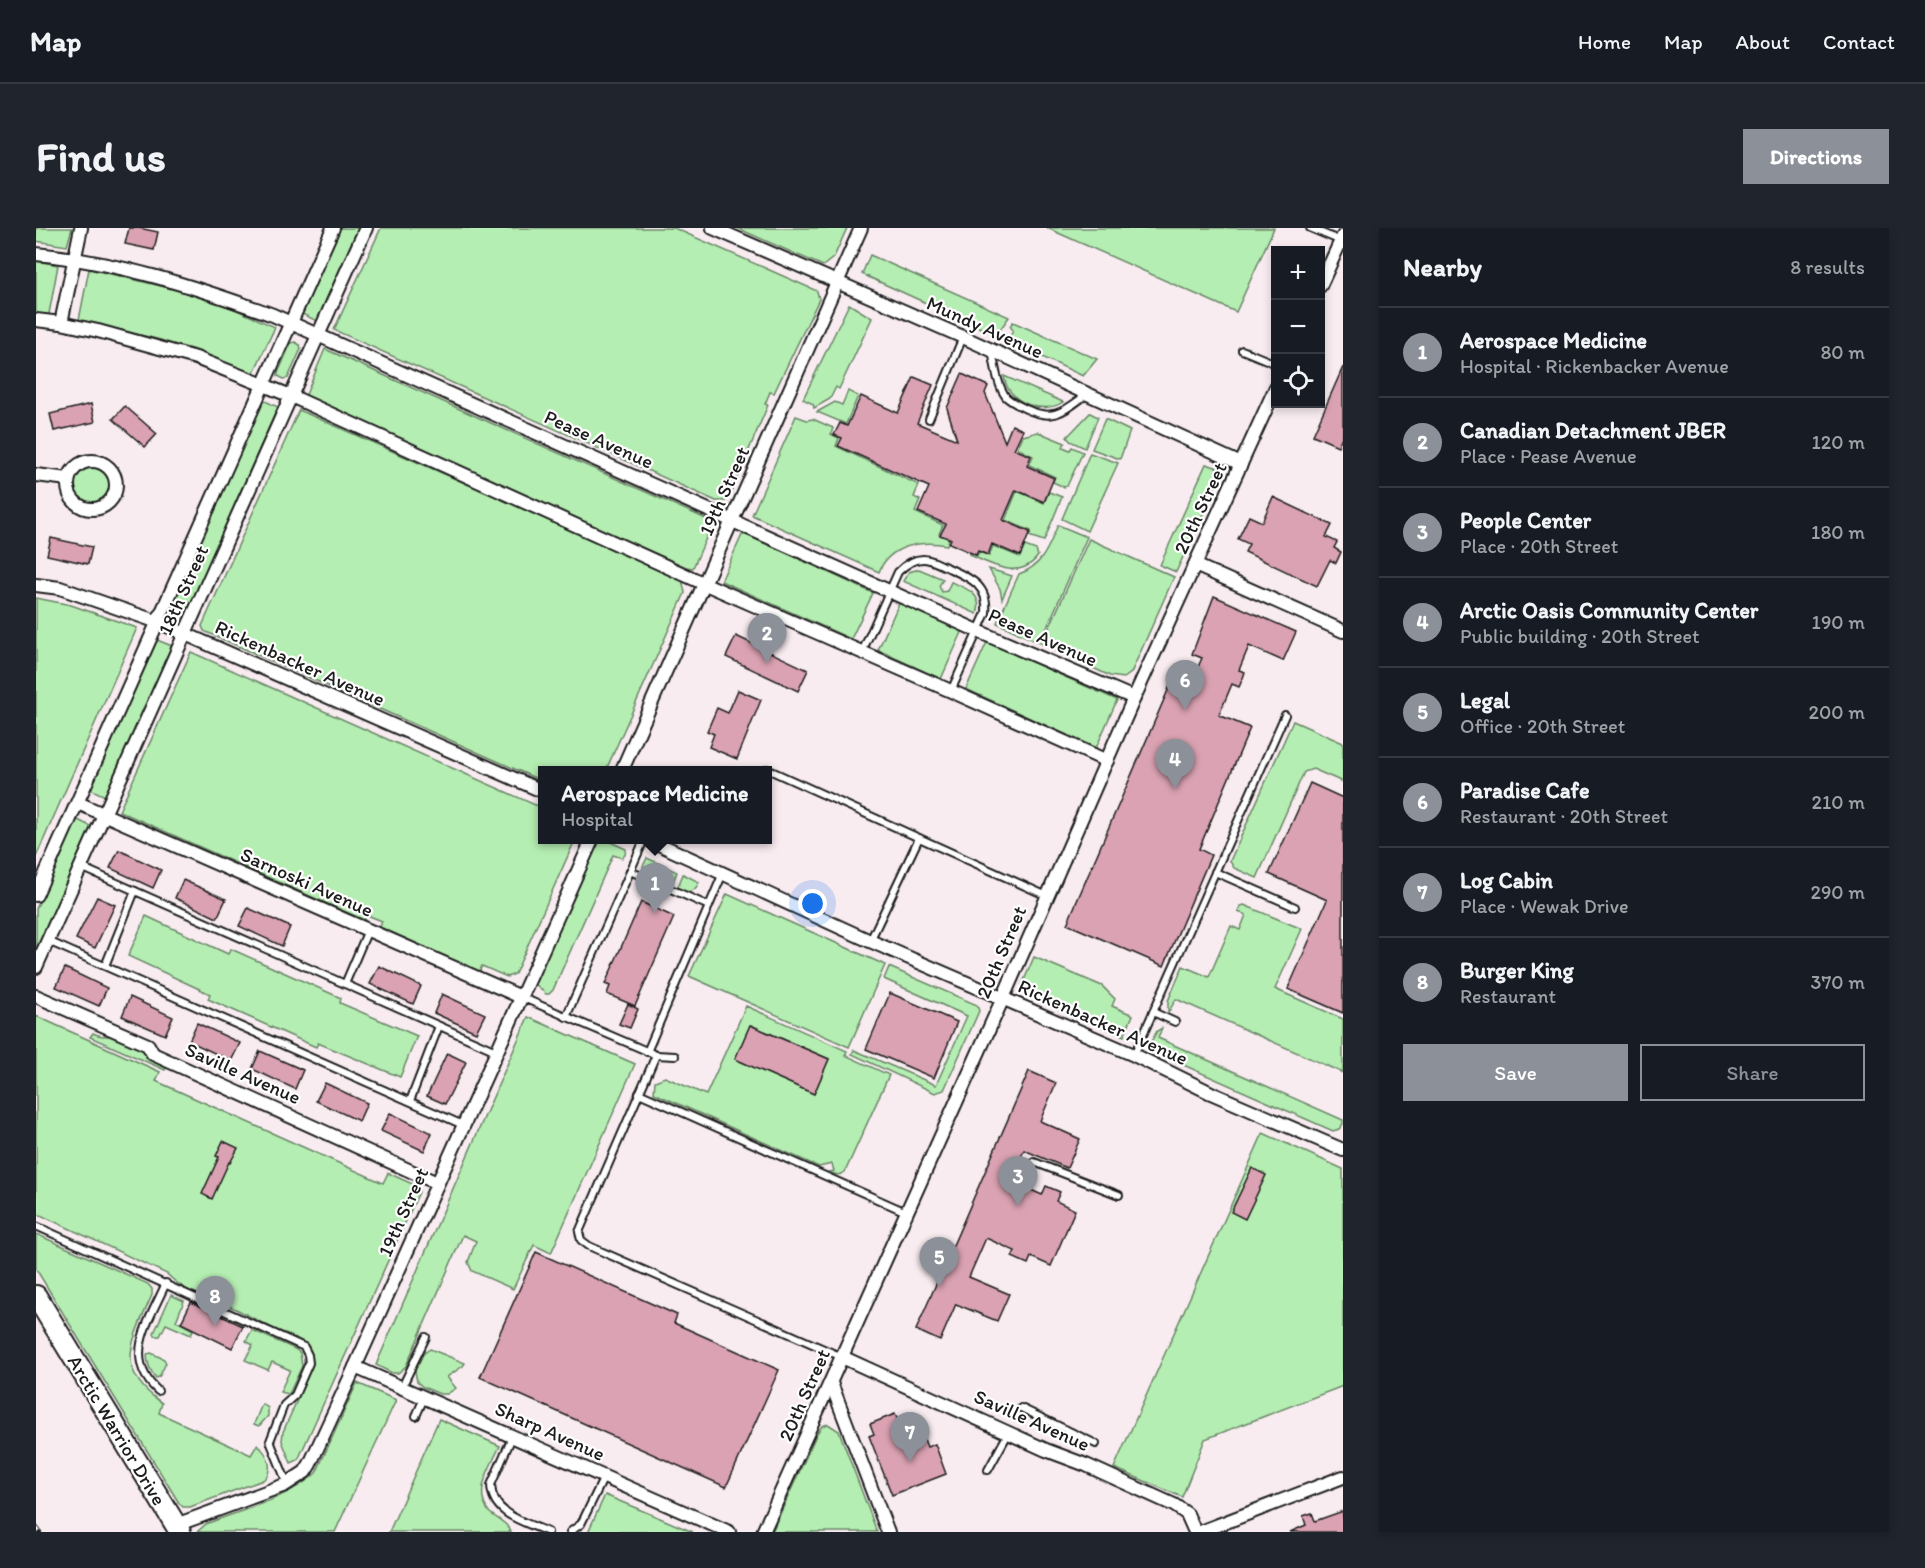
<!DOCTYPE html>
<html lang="en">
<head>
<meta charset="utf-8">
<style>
  body { margin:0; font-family:Itim,sans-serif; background:#20242c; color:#f1f3f6 }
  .controls { position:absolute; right:18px; top:18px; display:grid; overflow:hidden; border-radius:0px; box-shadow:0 3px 9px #0003 }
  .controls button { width:54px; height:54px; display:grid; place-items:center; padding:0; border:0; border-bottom:2px solid #363941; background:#171b24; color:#f1f3f6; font:30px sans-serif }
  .you { position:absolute; left:777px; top:676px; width:21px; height:21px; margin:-15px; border:4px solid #fff; border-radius:50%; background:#1a73e8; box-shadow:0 0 0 9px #1a73e833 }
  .badge { display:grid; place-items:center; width:39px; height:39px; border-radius:50%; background:#8c9099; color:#fff; font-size:20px; font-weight:700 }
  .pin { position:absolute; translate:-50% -50px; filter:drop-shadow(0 2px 3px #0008) }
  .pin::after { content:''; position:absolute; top:32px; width:21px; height:18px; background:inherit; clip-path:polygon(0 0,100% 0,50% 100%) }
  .popup { position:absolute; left:502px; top:538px; width:234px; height:78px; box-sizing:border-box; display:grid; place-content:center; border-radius:0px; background:#171b24; filter:drop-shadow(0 2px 4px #0005); font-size:20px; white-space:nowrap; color:#9ea1a6 }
  .popup b { font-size:22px; color:#f1f3f6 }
  .popup::after { content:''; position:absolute; left:50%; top:100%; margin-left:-12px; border:12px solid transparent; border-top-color:#171b24 }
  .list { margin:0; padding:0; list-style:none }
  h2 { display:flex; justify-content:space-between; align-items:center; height:78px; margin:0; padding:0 24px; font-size:26px }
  h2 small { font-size:20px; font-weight:400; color:#9ea1a6 }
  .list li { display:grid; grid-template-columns:39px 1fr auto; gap:18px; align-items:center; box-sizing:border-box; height:90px; padding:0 24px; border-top:2px solid #363941 }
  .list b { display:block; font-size:22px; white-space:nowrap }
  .list p { margin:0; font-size:20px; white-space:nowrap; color:#9ea1a6 }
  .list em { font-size:20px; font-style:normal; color:#9ea1a6 }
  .actions { display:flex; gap:12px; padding:18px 24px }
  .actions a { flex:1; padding:14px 0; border:2px solid #8c9099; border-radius:0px; text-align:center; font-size:21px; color:#8c9099 }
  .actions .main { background:#8c9099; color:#fff }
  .icon { flex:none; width:33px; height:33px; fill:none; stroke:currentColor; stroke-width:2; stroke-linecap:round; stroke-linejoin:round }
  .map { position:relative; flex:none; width:1307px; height:1304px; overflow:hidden; border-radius:0px }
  header { display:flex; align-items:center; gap:36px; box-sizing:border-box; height:84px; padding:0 30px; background:#171b24; border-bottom:2px solid #363941 }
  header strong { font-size:28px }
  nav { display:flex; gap:33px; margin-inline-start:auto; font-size:21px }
  .intro { display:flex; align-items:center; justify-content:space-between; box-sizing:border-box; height:144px; padding:0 36px }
  h1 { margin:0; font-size:42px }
  .button { padding:15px 27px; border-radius:0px; background:#8c9099; color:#fff; font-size:21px; font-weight:700 }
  main { display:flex; gap:36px; padding:0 36px }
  aside { flex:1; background:#171b24; border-radius:0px; box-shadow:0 3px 9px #0003 }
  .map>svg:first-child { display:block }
  .green { fill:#b5eeb2; stroke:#688567; stroke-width:1.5; fill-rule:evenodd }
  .building { fill:#daa2b2; stroke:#1c1c1c; stroke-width:1.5 }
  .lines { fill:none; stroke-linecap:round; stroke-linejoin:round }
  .service-casing { stroke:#1c1c1c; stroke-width:10 }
  .minor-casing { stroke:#1c1c1c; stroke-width:16 }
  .primary-casing { stroke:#1c1c1c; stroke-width:24 }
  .service { stroke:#fff; stroke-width:6 }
  .minor { stroke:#fff; stroke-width:12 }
  .primary { stroke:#fff; stroke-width:20 }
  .rail-casing { stroke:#1c1c1c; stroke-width:6 }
  .rail { stroke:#fff; stroke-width:4; stroke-dasharray:11; stroke-linecap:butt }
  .labels { text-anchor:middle; stroke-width:4.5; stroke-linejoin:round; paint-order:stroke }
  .street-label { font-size:20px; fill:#1c1c1c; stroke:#fff }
</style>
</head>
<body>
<header>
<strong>Map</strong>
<nav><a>Home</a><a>Map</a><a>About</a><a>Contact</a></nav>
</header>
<div class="intro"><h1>Find us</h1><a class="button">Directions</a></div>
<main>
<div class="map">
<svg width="1307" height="1304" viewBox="0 0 1307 1304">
  <rect width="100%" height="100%" fill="#f8ecf0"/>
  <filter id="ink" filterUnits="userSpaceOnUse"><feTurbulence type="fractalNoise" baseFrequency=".0167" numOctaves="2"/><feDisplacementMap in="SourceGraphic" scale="12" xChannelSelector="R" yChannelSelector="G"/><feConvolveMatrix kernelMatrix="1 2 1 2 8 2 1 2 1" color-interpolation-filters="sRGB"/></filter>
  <g filter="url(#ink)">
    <g class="green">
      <polygon points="0,0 36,0 31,18 0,13"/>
      <polygon points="304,0 322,0 281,93 266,86"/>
      <polygon points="345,0 638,0 781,63 783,71 738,165 734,164 729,176 732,177 692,271 689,273 680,273 298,102"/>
      <polygon points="701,0 811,0 798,29 787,38"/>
      <polygon points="1011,0 1238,0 1200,84"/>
      <polygon points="834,27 973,89 963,103 956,105 826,46"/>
      <polygon points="0,33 22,37 13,86 0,87"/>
      <polygon points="53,41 142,62 192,78 239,99 218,144 215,144 125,112 43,92"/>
      <polygon points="813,76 836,90 803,161 800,159 794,171 778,180 777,176 767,171"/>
      <polygon points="977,94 1061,131 1047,148 972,113 977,102 974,98"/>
      <polygon points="259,114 264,117 265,121 252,150 248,151 242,148 242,145 255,115"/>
      <polygon points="289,121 677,294 657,340 650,339 269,169"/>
      <path d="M968 148 1027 174C1006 188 971 174 968 148Z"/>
      <polygon points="812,163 822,168 810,196 781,184 799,174 806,177"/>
      <polygon points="227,172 242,179 149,389 133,382"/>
      <polygon points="263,182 646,351 649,365 570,542 506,542 506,553 168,403 166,398"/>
      <polygon points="1054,185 1062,189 1049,220 1034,213 1031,209"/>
      <path d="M760 188 771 192 777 191 797 200 795 206 803 210 800 218 883 257 878 269 884 272 879 284 907 297 903 306 913 311 911 317C886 312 853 317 843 344L716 287Z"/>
      <polygon points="1069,191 1094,203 1084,231 1056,221"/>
      <polygon points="1002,204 1029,215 1027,219 1034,222 1036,219 1047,224 1031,258 1028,259 1017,254 1019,249 993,237 997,228 981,220 987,208"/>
      <polygon points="1054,225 1082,235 1051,303 1026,291"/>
      <polygon points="1170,236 1186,241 1185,247 1140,344 1124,337"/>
      <circle cx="56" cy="256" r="18"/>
      <polygon points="981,263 1008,275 1013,264 1026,269 1008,313 993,308 995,303 969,292"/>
      <path d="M1022 297 1051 309 1004 415 961 395 983 346C1008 337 1012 319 1022 297Z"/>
      <polygon points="706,307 711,307 837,365 815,411 685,353"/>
      <polygon points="1053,311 1138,349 1095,445 1088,450 1074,448 1006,416"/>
      <path d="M957 318 984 329 989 318 1000 322 1002 328C984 353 956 337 934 327V325L941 328 943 324 953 328Z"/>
      <path d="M883 341 907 351 903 358 906 364 911 363 915 354C930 360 948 366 941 386L867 353 873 344Z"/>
      <polygon points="953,341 976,348 966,371 964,361"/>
      <polygon points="0,370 35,377 101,400 0,629"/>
      <polygon points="863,375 927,402 905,451 842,422"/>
      <polygon points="121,412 136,418 69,568 54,561"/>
      <polygon points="951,414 1081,472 1060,520 930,461"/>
      <polygon points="155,424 506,580 506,612 539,612 479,746 471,749 446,738 443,744 344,699 346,693 331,687 328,692 83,583"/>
      <polygon points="1257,493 1307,515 1307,554 1277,541 1268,544 1221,650 1198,640 1194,633"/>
      <polygon points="40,591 56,599 0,722 0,681"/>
      <polygon points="562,612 570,612 590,621 589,627 586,630 577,627 517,762 513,766 510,766 499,756 500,751"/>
      <polygon points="611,630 641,644 635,658 609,646 607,638"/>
      <path d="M647 646 663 654C659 665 651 665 641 661Z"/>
      <polygon points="691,666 849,737 813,819 653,748"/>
      <polygon points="1208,677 1266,701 1239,761 1307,791 1307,845 1140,771 1132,785 1132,773 1147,738 1173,749 1195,698 1204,702 1210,687 1202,684 1205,678"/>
      <polygon points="110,688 192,726 195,721 305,770 304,775 381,808 364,849 282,815 280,819 172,771 174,766 92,728"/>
      <polygon points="998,729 1066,758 1079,771 1076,778 1097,787 1088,808 992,768 986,757"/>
      <polygon points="853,739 941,777 943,783 908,862 899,865 816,826 818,822 900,857 931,788 848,751"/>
      <path d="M710 778 811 823 809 827 853 847 809 944C803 948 800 947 793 944L798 943 796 936 783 939 618 865 619 853 629 849 670 867ZM715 797 793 831 778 866 699 831Z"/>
      <path d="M0 788 124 844 120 853 347 955 352 945 381 958 383 964 262 1232 255 1235 246 1213 247 1204 276 1138C277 1131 277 1126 273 1120 266 1111 252 1107 241 1102 227 1096 214 1088 200 1081 174 1069 152 1068 131 1046L0 985Z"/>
      <polygon points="492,789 599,836 515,1025 498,1017 477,1061 436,1043 432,1034 440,1013 427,1007 370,1138 362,1145 356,1145 340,1137"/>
      <polygon points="1126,800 1122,810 1307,892 1307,896 1303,901 1297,903 1111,821 1121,803"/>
      <path d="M57 805C66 810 71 807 80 808 98 809 118 827 131 838L129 842 54 809Z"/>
      <path d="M1227 905 1307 941V1158L1169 1211 1146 1269 1078 1240ZM1216 941 1229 947 1209 990 1196 984Z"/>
      <path d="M0 1006 112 1056 116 1061V1067C97 1112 76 1141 126 1175L123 1185 215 1227 221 1217C232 1225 239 1242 227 1252L154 1279H147L143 1275 0 1041Z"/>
      <polygon points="135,1067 148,1073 140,1093 157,1102 155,1107 130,1096 124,1108 119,1108 118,1105"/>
      <polygon points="216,1102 259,1121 264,1125 266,1138 253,1166 244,1164 254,1142 236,1134 232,1142 209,1132 217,1117 210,1113"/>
      <polygon points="394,1121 429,1135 427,1138 411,1149 420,1160 411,1166 404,1166 387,1159 381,1154 379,1143 387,1126"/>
      <path d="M115 1125 128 1131 130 1135 123 1149 120 1150C114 1143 111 1136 111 1126Z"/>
      <path d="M321 1155 360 1172 299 1304H161L170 1296C205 1282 252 1271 280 1245Z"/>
      <polygon points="226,1176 232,1180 232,1188 223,1198 218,1196"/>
      <path d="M403 1191 464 1218C455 1238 436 1265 454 1285 462 1292 471 1294 475 1304H353Z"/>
      <polygon points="792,1196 803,1203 841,1304 736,1304 781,1205 786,1198"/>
      <polygon points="569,1267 657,1304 552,1304"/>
    </g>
    <g class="building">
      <polygon points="93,0 103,0 122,4 118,22 89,16"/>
      <polygon points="1307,139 1307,206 1302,218 1277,207"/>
      <polygon points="926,146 952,158 949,165 969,214 976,197 987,202 978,221 995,228 991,238 1018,250 1008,274 980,262 967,292 994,304 984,328 956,316 952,327 942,323 940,327 913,315 915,311 904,307 910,296 882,284 893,259 802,218 806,210 798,207 804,195 811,198 825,168 862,185 878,149 897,157 881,195 921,212 911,180"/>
      <polygon points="55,176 59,194 18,203 14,186"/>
      <polygon points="89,178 121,206 109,219 77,191"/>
      <polygon points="1237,269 1296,297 1290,309 1301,314 1298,320 1305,324 1300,335 1294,332 1281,358 1209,324 1213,316 1202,311 1213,288 1226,294"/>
      <polygon points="15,310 56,319 52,336 11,327"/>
      <polygon points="1178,368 1260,404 1247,433 1213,418 1203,442 1209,444 1207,450 1203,459 1196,456 1183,487 1214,500 1163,621 1175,627 1128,738 1031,696 1136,453 1152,461 1166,430 1156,426"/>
      <polygon points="700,408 772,442 762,463 690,429"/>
      <polygon points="702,462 725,472 701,531 673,519 678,506 671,503 681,480 692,485"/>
      <polygon points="1274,555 1307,570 1307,785 1252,761 1291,672 1233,646"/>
      <polygon points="83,622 125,642 117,660 74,640"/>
      <polygon points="147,652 190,671 181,690 139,670"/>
      <polygon points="61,669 79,677 59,720 40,711"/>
      <polygon points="605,674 638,689 599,778 571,766 574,758 569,756"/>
      <polygon points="212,680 254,699 246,718 203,698"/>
      <polygon points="343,738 385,758 377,776 334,756"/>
      <polygon points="29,740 71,760 63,778 20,759"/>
      <polygon points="854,765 921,794 898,850 830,821"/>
      <polygon points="406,766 449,786 440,804 398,785"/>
      <polygon points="94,769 137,789 129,807 86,788"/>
      <polygon points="592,776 602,781 594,800 583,796"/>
      <polygon points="161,795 204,815 195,833 153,813"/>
      <polygon points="714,797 793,831 778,866 699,831"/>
      <polygon points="224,823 267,842 259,861 216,841"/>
      <polygon points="411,825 430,834 409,876 391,868"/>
      <polygon points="993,843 1020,855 1004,893 1044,911 1031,940 988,922 975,953 1006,967 1010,958 1024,964 1020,973 1039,982 1015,1038 995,1029 992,1036 976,1029 979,1023 950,1010 933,1049 973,1066 961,1093 920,1076 904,1113 880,1102"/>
      <polygon points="289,855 331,875 323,893 280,873"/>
      <polygon points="354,885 396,905 388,923 345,903"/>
      <polygon points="187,913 202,920 194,935 193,934 176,971 166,966 183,929 180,928"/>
      <polygon points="1216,940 1230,947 1209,991 1195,984"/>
      <polygon points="500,1024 641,1087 638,1095 743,1142 690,1259 444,1149"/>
      <polygon points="155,1074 207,1098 196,1120 145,1095"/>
      <polygon points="859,1186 863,1195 879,1188 891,1219 899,1216 910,1246 856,1267 833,1208 838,1206 834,1196"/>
      <polygon points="1307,1283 1307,1304 1254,1304 1270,1297 1267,1288 1276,1285 1279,1293"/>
    </g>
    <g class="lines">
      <defs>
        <g id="service">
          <polyline points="1274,0 1305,13"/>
          <polyline points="1206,122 1240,136"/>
          <path d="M956 123C959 137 961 157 970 169 975 174 984 178 990 181 1018 194 1028 183 1050 167"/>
          <polyline points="893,191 927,109"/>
          <path d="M826 424 862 344C869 337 877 331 887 331 895 331 903 336 910 339 932 349 953 356 950 385L915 463"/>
          <polyline points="731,541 1011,668"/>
          <polyline points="45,639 460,823"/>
          <polyline points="594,643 673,678"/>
          <polyline points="1179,644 1259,679"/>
          <polyline points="12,713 427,897"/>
          <polyline points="834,713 883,610"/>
          <polyline points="69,738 99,663"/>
          <polyline points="309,756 332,702"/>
          <polyline points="485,769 620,827 543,1004 545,1012 553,1018 806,1129"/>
          <polyline points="1117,784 1139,794"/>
          <polyline points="530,789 608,612"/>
          <polyline points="611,824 687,645"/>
          <polyline points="620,827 639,828"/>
          <polyline points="1098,827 1249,487"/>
          <polyline points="603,865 870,984"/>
          <polyline points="374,873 403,798"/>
          <polyline points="992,950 998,934 1083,967"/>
          <polyline points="0,998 268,1119 272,1127 273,1135 259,1167 248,1177 234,1213 251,1255"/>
          <polyline points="366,1159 390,1109"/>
          <path d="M122 1163C85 1130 114 1092 130 1055"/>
          <polyline points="985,1180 1060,1216"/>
          <polyline points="380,1188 388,1170"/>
          <path d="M476 1209 455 1257C456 1287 489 1294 512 1304"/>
          <polyline points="952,1242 973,1204"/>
          <polyline points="534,1304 545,1296 568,1249"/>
        </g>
        <g id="minor">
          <polyline points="677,0 927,109 1205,236"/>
          <path d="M0 26C82 34 160 59 237 87L951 407 1098 470"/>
          <polyline points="1284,58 1307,8"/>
          <polyline points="0,92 25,95 62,103 160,130 255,168 667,355 915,463 1071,533"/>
          <polyline points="25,95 45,0"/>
          <circle cx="56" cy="257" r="24"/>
          <polyline points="0,247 32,251"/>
          <polyline points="1159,337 1307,403"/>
          <polyline points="0,357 24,360 122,394 506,563"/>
          <polyline points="586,542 825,0"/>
          <polyline points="42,575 485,769"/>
          <polyline points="614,612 834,713 1098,827 1175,865 1307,922"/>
          <polyline points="0,667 297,0"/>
          <polyline points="0,739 330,0"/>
          <polyline points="0,768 112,817 117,826 401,955"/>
          <polyline points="806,1129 1010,1222 1050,1237 1138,1277 1151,1286 1159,1304"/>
          <polyline points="319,1139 693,1304"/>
          <polyline points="795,1155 852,1304"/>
          <polyline points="140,1297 249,1257 269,1244 274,1236 319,1139 556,612"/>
          <polyline points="727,1304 967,770 1098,470 1240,159"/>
          <polyline points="1164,1304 1307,1249"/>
        </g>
        <polyline id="primary" points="0,1068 144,1304"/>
      </defs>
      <use href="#service" class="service-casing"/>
      <use href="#minor" class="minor-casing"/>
      <use href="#primary" class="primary-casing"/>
      <use href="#service" class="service"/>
      <use href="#minor" class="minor"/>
      <use href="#primary" class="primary"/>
      <defs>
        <polyline id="rail" points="0,1300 3,1304"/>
      </defs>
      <use href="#rail" class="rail-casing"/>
      <use href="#rail" class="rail"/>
    </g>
  </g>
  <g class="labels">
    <g class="street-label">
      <text transform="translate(949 99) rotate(24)" y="7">Mundy Avenue</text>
      <text transform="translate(563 211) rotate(24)" y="7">Pease Avenue</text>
      <text transform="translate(688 263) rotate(-66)" y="7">19th Street</text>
      <text transform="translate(1164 280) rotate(-65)" y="7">20th Street</text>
      <text transform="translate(147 362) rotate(-66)" y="7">18th Street</text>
      <text transform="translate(1007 409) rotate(24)" y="7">Pease Avenue</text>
      <text transform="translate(264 435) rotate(24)" y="7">Rickenbacker Avenue</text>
      <text transform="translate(271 654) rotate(24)" y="7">Sarnoski Avenue</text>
      <text transform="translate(965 724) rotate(-67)" y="7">20th Street</text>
      <text transform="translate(1067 794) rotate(24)" y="7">Rickenbacker Avenue</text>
      <text transform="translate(207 845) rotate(24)" y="7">Saville Avenue</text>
      <text transform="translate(367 984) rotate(-66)" y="7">19th Street</text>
      <text transform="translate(768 1167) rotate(-66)" y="7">20th Street</text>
      <text transform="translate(996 1192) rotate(24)" y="7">Saville Avenue</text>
      <text transform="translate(81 1202) rotate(59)" y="7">Arctic Warrior Drive</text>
      <text transform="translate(514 1203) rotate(24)" y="7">Sharp Avenue</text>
    </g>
  </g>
</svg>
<div class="controls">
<button>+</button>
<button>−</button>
<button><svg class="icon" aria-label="locate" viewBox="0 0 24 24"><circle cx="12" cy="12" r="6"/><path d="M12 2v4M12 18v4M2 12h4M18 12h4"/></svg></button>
</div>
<div class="you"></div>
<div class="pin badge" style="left:619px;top:685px">1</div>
<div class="popup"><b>Aerospace Medicine</b>Hospital</div>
<div class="pin badge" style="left:731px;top:435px">2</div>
<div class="pin badge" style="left:982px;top:978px">3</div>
<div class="pin badge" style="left:1139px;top:561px">4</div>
<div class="pin badge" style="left:903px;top:1059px">5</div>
<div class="pin badge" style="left:1149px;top:482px">6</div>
<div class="pin badge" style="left:874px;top:1234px">7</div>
<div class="pin badge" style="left:179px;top:1098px">8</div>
</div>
<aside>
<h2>Nearby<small>8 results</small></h2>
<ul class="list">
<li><span class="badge">1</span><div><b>Aerospace Medicine</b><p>Hospital · Rickenbacker Avenue</p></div><em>80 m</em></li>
<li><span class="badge">2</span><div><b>Canadian Detachment JBER</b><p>Place · Pease Avenue</p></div><em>120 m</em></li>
<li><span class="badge">3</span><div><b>People Center</b><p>Place · 20th Street</p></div><em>180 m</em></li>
<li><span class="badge">4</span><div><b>Arctic Oasis Community Center</b><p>Public building · 20th Street</p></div><em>190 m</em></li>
<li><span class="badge">5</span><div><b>Legal</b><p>Office · 20th Street</p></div><em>200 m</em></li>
<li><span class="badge">6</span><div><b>Paradise Cafe</b><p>Restaurant · 20th Street</p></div><em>210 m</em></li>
<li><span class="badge">7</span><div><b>Log Cabin</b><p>Place · Wewak Drive</p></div><em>290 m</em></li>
<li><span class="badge">8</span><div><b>Burger King</b><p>Restaurant</p></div><em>370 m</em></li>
</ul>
<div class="actions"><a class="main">Save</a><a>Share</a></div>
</aside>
</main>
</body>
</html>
